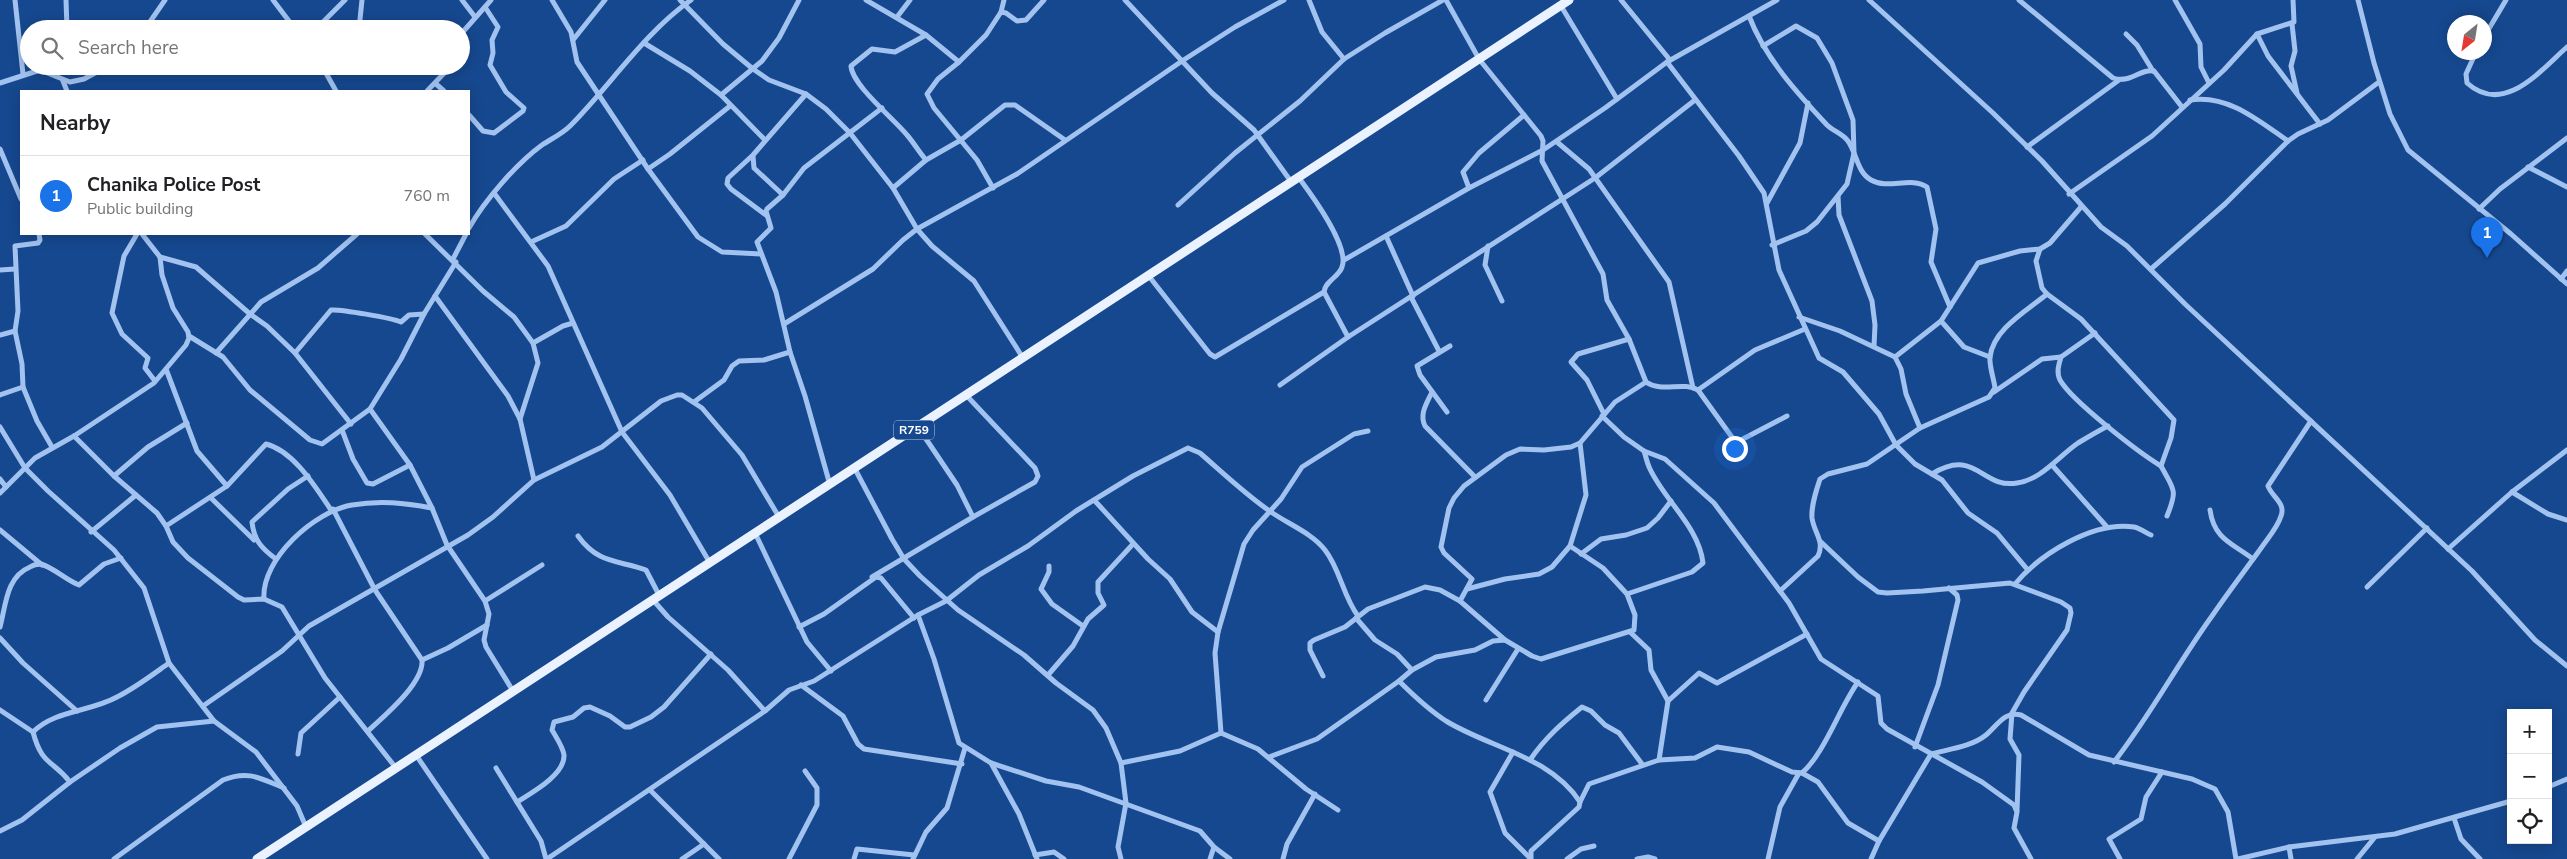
<!DOCTYPE html>
<html lang="en">
<head>
<meta charset="utf-8">
<style>
  body { margin:0; font-family:"Nunito Sans",sans-serif; background:#f6f6f6; color:#202124 }
  .controls { position:absolute; right:15px; bottom:15px; display:grid; overflow:hidden; border-radius:0px; box-shadow:0 2px 12px #0003 }
  .controls button { width:45px; height:45px; display:grid; place-items:center; padding:0; border:0; border-bottom:1px solid #e0e0e0; background:#fff; color:#202124; font:25px sans-serif }
  .compass { position:absolute; left:2447px; top:15px; width:45px; height:45px; border-radius:50%; background:#fff; box-shadow:0 2px 12px #0003; rotate:210deg }
  .you { position:absolute; left:1734px; top:448px; width:18px; height:18px; margin:-12px; border:4px solid #fff; border-radius:50%; background:#1a73e8; box-shadow:0 0 0 8px #1a73e833 }
  .badge { display:grid; place-items:center; width:32px; height:32px; border-radius:50%; background:#1a73e8; color:#fff; font-size:16px; font-weight:700 }
  .pin { position:absolute; translate:-50% -41px; filter:drop-shadow(0 1px 2px #0008) }
  .pin::after { content:''; position:absolute; top:26px; width:18px; height:15px; background:inherit; clip-path:polygon(0 0,100% 0,50% 100%) }
  .list { margin:0; padding:0; list-style:none }
  h2 { display:flex; justify-content:space-between; align-items:center; height:65px; margin:0; padding:0 20px; font-size:21px }
  h2 small { font-size:16px; font-weight:400; color:#757577 }
  .list li { display:grid; grid-template-columns:32px 1fr auto; gap:15px; align-items:center; box-sizing:border-box; height:80px; padding:0 20px; border-top:1px solid #e0e0e0 }
  .list b { display:block; font-size:19px; white-space:nowrap }
  .list p { margin:0; font-size:16px; white-space:nowrap; color:#757577 }
  .list em { font-size:16px; font-style:normal; color:#757577 }
  .icon { flex:none; width:28px; height:28px; fill:none; stroke:currentColor; stroke-width:2; stroke-linecap:round; stroke-linejoin:round }
  .map { position:relative; flex:none; width:2567px; height:859px; overflow:hidden }
  .search { position:absolute; background:#fff; box-shadow:0 2px 12px #0003; left:20px; top:20px; width:450px; height:55px; display:flex; align-items:center; gap:12px; box-sizing:border-box; padding:0 18px; border-radius:28px; color:#757577; font-size:19px }
  .panel { position:absolute; background:#fff; box-shadow:0 2px 12px #0003; left:20px; top:90px; width:450px; height:145px; border-radius:0px }
  .map>svg:first-child { display:block }
  .lines { fill:none; stroke-linecap:round; stroke-linejoin:round }
  .minor { stroke:#a2c3f0; stroke-width:5 }
  .primary { stroke:#ebf2ff; stroke-width:9 }
  .labels { text-anchor:middle; stroke-width:5; stroke-linejoin:round; paint-order:stroke }
  .shield { fill:#16488f; stroke:#b9c8dd; stroke-width:1 }
  .shield-label { font-size:12px; font-weight:bold; fill:#fff }
</style>
</head>
<body>
<div class="map">
<svg width="2567" height="859" viewBox="0 0 2567 859">
  <rect width="100%" height="100%" fill="#16488f"/>
  <g class="lines">
    <g class="minor">
      <polyline points="15,0 23,74"/>
      <polyline points="66,0 67,29"/>
      <polyline points="273,0 295,29"/>
      <polyline points="462,0 475,17"/>
      <polyline points="552,0 571,32 577,62 648,169 698,237 722,252 761,254"/>
      <polyline points="680,0 723,44 753,69 769,80 806,94 826,109 850,133 893,188 917,229 932,246 974,281 1023,358"/>
      <polyline points="866,0 926,35 959,62 986,35 1001,12 1006,13 1017,21 1026,20 1044,0"/>
      <polyline points="1125,0 1212,93 1254,130 1292,183"/>
      <polyline points="1309,0 1322,32 1344,59"/>
      <path d="M1446 0 1479 59 1541 136 1543 141 1542 161 1603 274 1607 300 1629 339 1646 382C1662 393 1683 381 1698 390L1734 440H1741L1787 416"/>
      <polyline points="1621,0 1670,60"/>
      <polyline points="1869,0 1993,113 2042,161 2101,227 2127,246 2185,304 2472,571 2535,640 2567,666"/>
      <path d="M2019 0 2113 78C2131 84 2140 68 2154 71L2182 107"/>
      <polyline points="2175,0 2200,44 2201,67 2209,83"/>
      <polyline points="2358,0 2374,63 2390,114 2408,150 2511,234 2567,284"/>
      <polyline points="1561,6 1617,99"/>
      <polyline points="1001,12 1004,0"/>
      <path d="M1749 16C1765 58 1797 93 1827 125 1833 131 1843 134 1848 141 1857 154 1857 172 1871 180 1888 190 1911 176 1927 187L1936 229 1931 262 1950 307"/>
      <polyline points="897,17 910,0"/>
      <polyline points="2292,24 2295,51 2291,66 2297,93"/>
      <polyline points="145,29 165,0"/>
      <polyline points="316,29 345,0"/>
      <polyline points="359,29 362,0"/>
      <polyline points="461,34 491,0"/>
      <polyline points="2126,34 2137,45 2153,71"/>
      <polyline points="2257,34 2268,56 2320,124"/>
      <polyline points="2484,37 2506,0"/>
      <polyline points="573,40 605,0"/>
      <polyline points="644,43 690,71 721,95 765,140"/>
      <polyline points="1763,46 1796,26 1817,38 1832,63 1853,120 1854,153 1847,184 1817,222 1806,231 1772,245"/>
      <path d="M2476 52 2466 74 2467 83C2504 116 2540 71 2567 47"/>
      <polyline points="959,62 938,79 927,94 934,108 977,160 993,188"/>
      <polyline points="1667,62 1739,156 1764,193 1779,270 1819,358 1843,372 1879,414 1896,445 1915,464 1942,480 1968,513 1997,533 2027,569"/>
      <polyline points="322,66 336,91"/>
      <polyline points="56,76 59,66"/>
      <polyline points="63,81 67,91"/>
      <polyline points="0,83 40,70 70,82 84,79 108,66"/>
      <polyline points="436,84 444,91"/>
      <polyline points="427,91 451,66"/>
      <polyline points="721,95 762,61 779,38 799,0"/>
      <path d="M2190 100C2228 94 2259 121 2288 141"/>
      <polyline points="469,115 483,131 494,133 523,111 524,108 506,92 490,65 493,53 492,40 498,27 485,7"/>
      <polyline points="1557,142 1589,169 1669,282 1693,388"/>
      <polyline points="2027,147 2119,80"/>
      <polyline points="0,149 21,199"/>
      <polyline points="753,156 754,168 783,195"/>
      <path d="M926 160C919 152 914 143 907 135 894 119 852 85 851 66L872 49 895 52 926 35"/>
      <polyline points="2528,167 2567,187"/>
      <polyline points="648,169 670,154 730,106"/>
      <path d="M1299 178C1311 194 1350 247 1342 267 1339 277 1325 281 1324 292L1348 337"/>
      <polyline points="893,188 926,160 961,140 1005,105 1015,105 1065,140"/>
      <polyline points="1469,188 1463,172 1479,153 1524,115"/>
      <polyline points="494,193 548,266 622,432 670,495 710,563"/>
      <polyline points="2069,194 2152,136 2224,70 2257,34 2294,22 2293,0"/>
      <polyline points="1838,196 1839,215 1872,301 1875,325 1874,346"/>
      <polyline points="1767,203 1800,143 1808,103"/>
      <polyline points="1178,205 1235,153 1300,101 1344,59 1385,33 1443,0"/>
      <polyline points="2479,209 2500,189 2567,138"/>
      <polyline points="766,215 731,189 727,184 728,178 753,155 806,94"/>
      <path d="M469 228C485 200 516 164 542 145 551 139 562 134 570 126 609 87 645 32 691 0"/>
      <polyline points="39,234 40,240 38,243 15,246 18,311 15,331 22,364 23,387 37,421 52,447"/>
      <polyline points="137,234 124,256 112,313 122,334 148,358 145,368 155,381"/>
      <polyline points="425,234 483,291 514,317 533,343 538,363 520,419"/>
      <polyline points="1386,236 1413,296"/>
      <polyline points="531,242 566,226 614,179 643,160"/>
      <polyline points="1488,246 1485,265 1502,301"/>
      <path d="M2040 249 2036 261 2042 288 2047 294 2081 319 2174 420 2171 438 2161 466C2174 490 2178 489 2167 516"/>
      <polyline points="160,257 196,267 250,314 267,326 295,353 351,424"/>
      <polyline points="453,259 466,234"/>
      <polyline points="1344,260 1469,188 1543,150 1605,108 1667,62 1777,0"/>
      <polyline points="2151,269 2225,204 2288,141 2298,134 2328,120 2379,82"/>
      <polyline points="0,270 15,269"/>
      <polyline points="1148,275 1210,354 1215,357 1324,292"/>
      <polyline points="2561,279 2567,271"/>
      <polyline points="435,296 508,396 520,419 534,480"/>
      <polyline points="1411,297 1439,351"/>
      <polyline points="1799,317 1840,331 1895,357 1901,369 1906,394 1920,428"/>
      <polyline points="1941,321 1964,347 1990,357"/>
      <polyline points="784,324 873,269 903,240 917,229 1017,174 1182,61 1235,27 1284,0"/>
      <path d="M2095 333 2061 357C2059 364 2056 372 2060 380 2072 401 2138 452 2161 466"/>
      <polyline points="0,335 15,331"/>
      <polyline points="189,336 223,357 250,390 310,440 322,444 370,409 401,359 424,314 456,262"/>
      <polyline points="533,343 563,326 573,323"/>
      <polyline points="216,353 261,302 318,268 357,234"/>
      <path d="M295 353 331 310C340 309 392 318 401 322L409 315 424 314"/>
      <polyline points="1895,357 1941,321 1978,263 2020,251 2040,249 2050,243 2081,207"/>
      <polyline points="166,369 197,451 227,486"/>
      <polyline points="1280,385 1348,337 1595,178 1695,100"/>
      <polyline points="1698,390 1755,350 1805,329"/>
      <path d="M1432 392C1427 403 1419 414 1425 426L1475 477"/>
      <polyline points="1994,392 2042,359 2061,357"/>
      <polyline points="0,395 23,387"/>
      <polyline points="694,402 724,380 732,366 739,361 764,360 790,352"/>
      <polyline points="370,409 410,465 432,508 447,545 485,601 489,614 484,640 486,647 513,691"/>
      <polyline points="1447,412 1420,375 1417,366 1450,346"/>
      <polyline points="1604,414 1587,380 1571,362 1578,354 1629,339"/>
      <polyline points="1602,416 1624,437 1644,451 1665,459 1714,503 1789,603 1821,659 1878,696 1881,723 1887,729 1982,782 2014,805 2017,812 2014,828 2031,859"/>
      <polyline points="0,427 25,468 48,491 114,550 144,588 169,663 214,721 256,752 297,806 306,827"/>
      <polyline points="918,427 957,485 973,517"/>
      <polyline points="342,430 353,459 367,483 373,484 410,465"/>
      <polyline points="74,436 114,476 157,513 166,526 173,542 188,558 238,597 244,600 264,599 282,607 325,678 396,768"/>
      <polyline points="2052,465 2107,527"/>
      <polyline points="855,469 892,539 904,559 920,576 958,610 1024,655 1056,683 1093,710 1106,728 1121,763 1126,803 1118,847 1121,859"/>
      <path d="M1932 474C1976 447 1981 489 2017 483 2041 480 2059 456 2078 443 2088 437 2098 431 2108 426"/>
      <polyline points="114,476 148,447 187,423"/>
      <polyline points="0,479 6,487"/>
      <polyline points="830,485 805,396 790,352 776,292 757,242 771,228 766,211 767,209 783,195 804,168 882,108"/>
      <polyline points="2512,492 2548,514 2567,520"/>
      <polyline points="0,493 35,458 74,436 154,383 186,345 189,338 188,332 173,308 162,275 160,257 142,234"/>
      <polyline points="211,498 254,540"/>
      <polyline points="1095,501 1148,559 1170,579 1192,612 1218,632"/>
      <path d="M333 509 375 590 422 660C424 683 384 716 368 731"/>
      <path d="M2210 510C2214 539 2232 543 2253 559"/>
      <path d="M166 526 227 486 266 444C294 451 316 488 331 510"/>
      <polyline points="0,530 42,565"/>
      <polyline points="91,532 136,495"/>
      <polyline points="756,535 807,642 831,671"/>
      <path d="M578 536C598 564 618 560 646 570L659 595"/>
      <polyline points="1821,542 1858,577 1878,592 1887,593 1923,591 2010,583 2061,602 2070,608 2071,613 2067,630 2024,692 2012,713 2010,739 2019,755 2017,811"/>
      <polyline points="2448,549 2512,492 2567,450"/>
      <polyline points="1581,554 1601,539 1626,535 1647,528 1658,518 1671,501"/>
      <path d="M276 559C261 548 254 540 252 522L288 489 308 476"/>
      <polyline points="1049,566 1049,572 1041,589 1052,604 1083,626"/>
      <polyline points="872,577 973,517 1035,482 1038,476 1035,468 966,395"/>
      <path d="M2015 584C2040 554 2093 521 2134 527 2140 528 2146 533 2151 535"/>
      <polyline points="2367,587 2427,528"/>
      <polyline points="1467,589 1505,579 1539,574 1552,567 1570,546"/>
      <path d="M1780 591 1818 556C1825 541 1814 533 1812 518 1811 506 1816 491 1820 479L1828 474 1867 464 1920 428 1989 397 1995 388C1994 379 1989 366 1990 357 1993 329 2028 310 2047 294"/>
      <path d="M1627 594 1692 572 1703 563C1699 527 1665 501 1650 469 1647 463 1646 457 1644 451"/>
      <path d="M264 599C261 559 315 511 352 505 380 500 405 503 432 508"/>
      <polyline points="653,600 668,617 728,670 765,711"/>
      <polyline points="485,601 542,565"/>
      <polyline points="1460,601 1472,579 1444,553 1441,547 1449,508 1454,498 1464,486 1506,455 1520,449 1544,450 1571,447 1580,443 1615,402 1646,382"/>
      <polyline points="918,615 934,659 959,743 991,763 1046,781 1079,787 1200,831 1214,847 1230,859"/>
      <polyline points="1356,618 1375,640 1397,654 1412,670"/>
      <path d="M0 627C6 605 6 577 30 567 33 565 37 564 41 564 54 568 66 580 79 585L104 564 121 558"/>
      <polyline points="799,627 824,614 876,577 881,578 914,618"/>
      <polyline points="1630,632 1649,650 1651,670 1668,701 1659,760"/>
      <polyline points="0,638 23,663 77,711"/>
      <polyline points="422,660 448,648 487,625"/>
      <polyline points="1048,675 1073,646 1088,619 1104,605 1098,593 1098,582 1133,544"/>
      <polyline points="1323,676 1310,650 1310,643 1314,640 1345,627 1368,609 1425,587 1440,590 1460,601 1505,640"/>
      <polyline points="1399,681 1412,670 1436,657 1475,650 1493,641 1505,640 1532,656 1541,659 1634,630 1635,615 1627,594 1603,568 1570,546 1586,495 1580,443"/>
      <polyline points="801,685 843,716 858,744 864,749 962,764"/>
      <polyline points="1486,700 1518,649"/>
      <polyline points="1668,701 1699,673 1717,683 1807,634"/>
      <polyline points="203,706 282,651 309,626 468,535 493,517 534,480 602,447 661,401 677,395 682,395 702,408 742,455 779,517"/>
      <path d="M0 710 33 732C42 766 52 759 70 782"/>
      <path d="M33 732C55 710 90 712 117 697 135 688 152 675 169 663"/>
      <polyline points="1221,733 1215,653 1218,632 1244,544 1253,530 1281,499 1302,467 1354,434 1368,431"/>
      <polyline points="1915,747 1938,685 1958,600 1957,595 1949,588"/>
      <polyline points="1513,752 1490,792 1505,833 1530,858"/>
      <polyline points="298,754 301,733 340,697"/>
      <polyline points="416,755 487,859"/>
      <path d="M1269 757 1317 739 1399 681C1413 695 1429 710 1446 721 1490 748 1550 756 1580 802L1579 807 1531 851V859"/>
      <path d="M1530 760C1545 738 1562 723 1582 707L1591 711 1605 725 1619 733 1642 764"/>
      <path d="M2114 762C2150 716 2178 663 2212 616 2227 594 2243 573 2259 551 2266 540 2277 529 2281 516 2286 503 2272 497 2268 486L2311 421"/>
      <polyline points="991,763 1019,814 1037,859"/>
      <polyline points="1121,763 1180,751 1221,733 1258,749 1306,789 1338,810"/>
      <polyline points="496,768 541,841 546,859"/>
      <polyline points="1802,773 1818,782 1848,823 1879,841"/>
      <polyline points="2548,787 2567,779"/>
      <polyline points="650,790 719,859"/>
      <path d="M517 802C531 793 565 775 564 755 563 747 556 737 552 730L554 722 573 717 584 708 590 707 610 716 625 727H630L651 717 664 707 711 654"/>
      <path d="M1580 802 1589 784 1659 760 1695 758 1717 747 1749 752 1792 772 1802 773C1824 754 1840 707 1858 682"/>
      <polyline points="2454,818 2461,839 2480,859"/>
      <polyline points="0,831 22,820 70,782 120,748 157,727 214,721"/>
      <polyline points="2289,847 2291,859"/>
      <polyline points="1035,855 1054,852 1064,859"/>
      <path d="M114 859 223 780C248 770 260 778 284 788"/>
      <path d="M547 859 765 711 789 690 814 681 918 615 946 601 979 575 1028 546 1076 511 1133 476 1188 448 1200 453C1223 473 1246 495 1271 512 1288 524 1312 533 1325 550 1340 569 1343 596 1358 616"/>
      <polyline points="682,859 704,844"/>
      <polyline points="789,859 817,805 817,788 805,771"/>
      <polyline points="854,859 857,849 914,855"/>
      <polyline points="913,859 926,832 947,808 965,748"/>
      <polyline points="1210,859 1214,847"/>
      <polyline points="1283,859 1287,844 1315,794"/>
      <polyline points="1567,859 1581,849 1594,846"/>
      <polyline points="1637,859 1648,857 1655,859"/>
      <polyline points="1768,859 1780,807 1799,773"/>
      <path d="M1871 859 1879 841 1931 754C1949 749 1971 747 1986 735 1998 725 2004 711 2021 715L2089 755 2192 779 2215 789 2228 812 2236 859"/>
      <polyline points="2120,859 2109,839 2141,819 2146,797 2162,772"/>
      <polyline points="2238,859 2289,847 2395,834 2511,801"/>
      <polyline points="2357,859 2375,837"/>
    </g>
    <polyline class="primary" points="257,859 1569,0"/>
  </g>
  <g class="labels">
    <rect class="shield" x="894" y="420.5" width="40" height="19" rx="4"/>
    <g class="shield-label">
      <text x="914" y="434">R759</text>
    </g>
  </g>
</svg>
<div class="controls">
<button>+</button>
<button>−</button>
<button><svg class="icon" aria-label="locate" viewBox="0 0 24 24"><circle cx="12" cy="12" r="6"/><path d="M12 2v4M12 18v4M2 12h4M18 12h4"/></svg></button>
</div>
<svg class="compass" viewBox="-18 -18 36 36"><path d="M0-13l5 13h-10z" fill="#e53935"/><path d="M0 13l5-13h-10z" fill="#757577"/></svg>
<div class="you"></div>
<div class="pin badge" style="left:2487px;top:258px">1</div>
<div class="search"><svg class="icon" aria-label="search" viewBox="0 0 24 24"><circle cx="10" cy="10" r="6"/><path d="M15 15l6 6"/></svg>Search here</div>
<section class="panel">
<h2>Nearby<small></small></h2>
<ul class="list">
<li><span class="badge">1</span><div><b>Chanika Police Post</b><p>Public building</p></div><em>760 m</em></li>
</ul>
</section>
</div>
</body>
</html>
